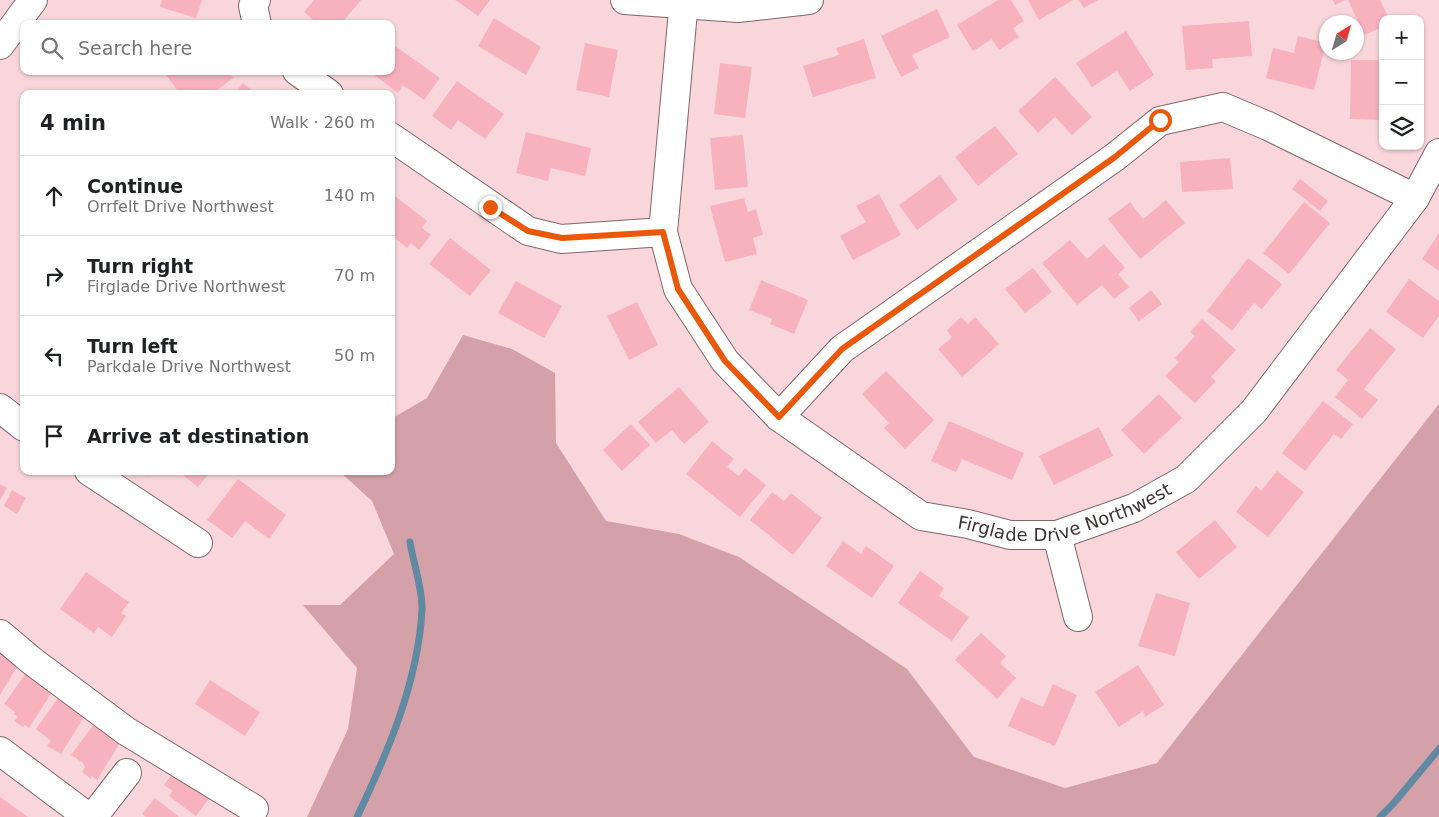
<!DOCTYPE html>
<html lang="en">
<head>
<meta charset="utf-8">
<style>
  body { margin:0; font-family:"DejaVu Sans",sans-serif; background:#f6f6f6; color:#202124 }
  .controls { position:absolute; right:15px; top:15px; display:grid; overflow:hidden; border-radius:10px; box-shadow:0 1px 4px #0004 }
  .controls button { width:45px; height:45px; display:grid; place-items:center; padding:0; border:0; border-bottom:1px solid #e0e0e0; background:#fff; color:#202124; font:25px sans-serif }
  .compass { position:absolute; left:1319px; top:15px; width:45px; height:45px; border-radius:50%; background:#fff; box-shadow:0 1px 4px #0004; rotate:37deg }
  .stop { position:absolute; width:15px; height:15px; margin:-11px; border:4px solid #ea580c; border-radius:50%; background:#fff }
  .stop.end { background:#ea580c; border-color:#fff; box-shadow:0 1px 5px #0008 }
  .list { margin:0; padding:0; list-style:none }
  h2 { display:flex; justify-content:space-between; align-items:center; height:65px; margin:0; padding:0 20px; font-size:21px }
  h2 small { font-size:16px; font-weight:400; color:#757577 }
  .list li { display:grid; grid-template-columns:32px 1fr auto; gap:15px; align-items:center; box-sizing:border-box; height:80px; padding:0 20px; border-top:1px solid #e0e0e0 }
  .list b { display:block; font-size:19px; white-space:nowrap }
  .list p { margin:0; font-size:16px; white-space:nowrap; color:#757577 }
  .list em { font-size:16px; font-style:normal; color:#757577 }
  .icon { flex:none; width:28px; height:28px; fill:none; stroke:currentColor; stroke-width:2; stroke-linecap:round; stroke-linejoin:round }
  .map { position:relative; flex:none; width:1439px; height:817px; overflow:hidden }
  .search { position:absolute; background:#fff; box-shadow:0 1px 4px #0004; left:20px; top:20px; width:375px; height:55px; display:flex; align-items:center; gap:12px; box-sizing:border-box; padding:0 18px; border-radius:10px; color:#757577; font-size:19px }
  .panel { position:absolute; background:#fff; box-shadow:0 1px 4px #0004; left:20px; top:90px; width:375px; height:385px; border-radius:10px }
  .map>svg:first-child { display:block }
  .green { fill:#d4a1a9 }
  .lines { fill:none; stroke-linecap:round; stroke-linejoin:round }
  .stream { stroke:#608aa2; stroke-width:7 }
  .building { fill:#f8b2be }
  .minor-casing { stroke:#83666a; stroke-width:30 }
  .minor { stroke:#fff; stroke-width:28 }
  .route { stroke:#ea580c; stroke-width:6 }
  .labels { text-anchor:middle; stroke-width:5; stroke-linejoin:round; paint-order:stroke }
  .street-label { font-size:18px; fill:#3e3133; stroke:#fce8ea }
</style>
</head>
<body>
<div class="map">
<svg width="1439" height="817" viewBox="0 0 1439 817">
  <rect width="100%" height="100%" fill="#f8d6db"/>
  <polygon class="green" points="463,335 512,349 555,373 556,443 606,521 679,534 739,557 907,669 974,757 1065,788 1157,763 1439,404 1439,817 307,817 348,729 357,668 303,605 340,605 394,554 372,501 339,471 391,471 391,419 427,398"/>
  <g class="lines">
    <g class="stream">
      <path d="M357 817C388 752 418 682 422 610 423 590 413 562 410 542"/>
      <polyline points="1380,817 1393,804 1439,749"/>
    </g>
  </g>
  <g class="building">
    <polygon points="162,0 202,0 196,18 160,7"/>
    <polygon points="314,0 361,0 341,24 318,24 304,12"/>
    <polygon points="455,0 490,0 478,16"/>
    <polygon points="998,0 1011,0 1024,21 1013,28 1019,37 999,50 992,39 973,51 957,25"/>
    <polygon points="1028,0 1073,0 1039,20"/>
    <polygon points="1079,0 1098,0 1084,8"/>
    <polygon points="1333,0 1346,0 1335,5"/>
    <polygon points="1348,0 1380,0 1389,19 1383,19 1383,27 1364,35"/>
    <polygon points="937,9 950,37 912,55 919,68 901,77 881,36"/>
    <polygon points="494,18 541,47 526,75 478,46"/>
    <polygon points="1249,21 1252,56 1212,59 1213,68 1186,70 1182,26"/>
    <polygon points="1126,31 1154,75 1130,91 1117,71 1092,87 1076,63"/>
    <polygon points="1298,36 1326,43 1314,90 1266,78 1273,48 1294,53"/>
    <polygon points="864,39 876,78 813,97 803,66 839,55 836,48"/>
    <polygon points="391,43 440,78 424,100 403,85 398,93 369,71 391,71"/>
    <polygon points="585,43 618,50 609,97 576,90"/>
    <polygon points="1351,60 1383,60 1383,120 1350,119"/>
    <polygon points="720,63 752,67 745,118 714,114"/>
    <polygon points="163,71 228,71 233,78 212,94 180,94"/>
    <polygon points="1055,77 1092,117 1072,135 1055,117 1038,133 1018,111"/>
    <polygon points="457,81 504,114 485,139 458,120 451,130 432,116"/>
    <polygon points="243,83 256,94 234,94"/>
    <polygon points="995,126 1018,154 978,186 955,157"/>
    <polygon points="526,132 591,148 585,176 551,168 548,181 516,173"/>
    <polygon points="743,135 748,187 715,190 710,138"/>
    <polygon points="1230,158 1233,189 1182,192 1180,162"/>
    <polygon points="940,175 958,200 917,230 899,205"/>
    <polygon points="1300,179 1328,201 1320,211 1292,189"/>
    <polygon points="391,193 427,221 422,228 431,235 419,250 411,243 407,248 391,235"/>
    <polygon points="879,194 901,235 853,260 840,236 866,222 856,206"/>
    <polygon points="744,198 748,212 756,209 763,235 753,238 757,254 725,262 710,206"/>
    <polygon points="1166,200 1185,223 1140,259 1108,219 1130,202 1143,219"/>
    <polygon points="1304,202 1330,223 1289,274 1263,253"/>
    <polygon points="1439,233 1439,271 1422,259"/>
    <polygon points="450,238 491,270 470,296 429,264"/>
    <polygon points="1070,240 1087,259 1104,244 1125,268 1118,274 1129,287 1114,299 1102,285 1077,305 1042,263"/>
    <polygon points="1248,258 1282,284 1262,309 1254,303 1232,331 1207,311"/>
    <polygon points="1033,268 1052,292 1025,313 1005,289"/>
    <polygon points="1409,279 1439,301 1439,316 1423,338 1386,312"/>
    <polygon points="761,280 808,300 794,334 770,324 772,319 749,310"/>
    <polygon points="516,281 562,306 544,338 498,313"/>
    <polygon points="1151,290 1162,304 1139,321 1129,308"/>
    <polygon points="637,302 658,345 629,360 607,316"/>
    <polygon points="961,317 968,324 975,317 999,344 962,377 938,349 952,337 947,330"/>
    <polygon points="1202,319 1236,350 1211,377 1216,381 1195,403 1165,376 1179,362 1175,358 1195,336 1190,332"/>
    <polygon points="1370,328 1396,349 1364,389 1378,400 1362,419 1335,397 1348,380 1336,370"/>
    <polygon points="886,371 934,420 905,449 884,428 889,423 862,394"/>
    <polygon points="679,387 709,422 684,444 672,430 656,443 638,422"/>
    <polygon points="1159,394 1182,418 1144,454 1121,430"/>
    <polygon points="1323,401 1353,424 1341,439 1334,434 1305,471 1282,453"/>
    <polygon points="949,421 1024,453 1012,480 962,459 956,472 931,461"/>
    <polygon points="631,424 650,445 622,471 603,450"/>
    <polygon points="1099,427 1113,456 1054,485 1039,456"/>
    <polygon points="712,441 734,459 727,467 739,476 745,468 766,485 740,517 686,474"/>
    <polygon points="142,471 152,471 148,476"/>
    <polygon points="187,471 211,471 198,487 184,476"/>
    <polygon points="1277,471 1304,492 1268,537 1236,512 1256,486 1261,491"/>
    <polygon points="238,479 286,515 269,539 245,521 232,538 207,520"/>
    <polygon points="0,484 7,488 0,500"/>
    <polygon points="12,490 26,498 17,514 4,506"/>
    <polygon points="772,492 784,501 791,493 822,518 793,555 750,520"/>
    <polygon points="1215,520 1237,547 1199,579 1176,552"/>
    <polygon points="843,541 861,554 866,546 894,566 872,598 826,566"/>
    <polygon points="920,571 944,588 939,596 969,617 952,641 898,603"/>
    <polygon points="86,572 129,602 121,613 126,616 112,637 98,627 94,633 60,609"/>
    <polygon points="1156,593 1190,603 1175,656 1138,646"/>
    <polygon points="981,633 1006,656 1000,663 1016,678 997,699 955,660"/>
    <polygon points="0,654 17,667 0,695"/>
    <polygon points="1138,665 1164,705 1145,717 1143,711 1119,727 1095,692"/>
    <polygon points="26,673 52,692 29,728 25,725 23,727 14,721 18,717 14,714 15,712 4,704"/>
    <polygon points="210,680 260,712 245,736 195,704"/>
    <polygon points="1053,684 1077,695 1055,746 1008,726 1021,697 1043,707"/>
    <polygon points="58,698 84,717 61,754 47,746 51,741 36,729"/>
    <polygon points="94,724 120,743 97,780 92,776 91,779 82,772 85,767 83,763 71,755"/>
    <polygon points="176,769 212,795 196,816 169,796 173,791 164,785"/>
    <polygon points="0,797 28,817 0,817"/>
    <polygon points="155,798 179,817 146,817 142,814"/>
  </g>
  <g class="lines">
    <defs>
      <g id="minor">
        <polyline points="256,0 253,6 257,24"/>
        <polyline points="625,0 738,8 809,0"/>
        <path id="s1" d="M684 0 663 232 678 289 725 361 779 417 921 516 968 524 1010 535H1057L1134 508 1186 479 1254 411 1415 198 1439 153"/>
        <polyline points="0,45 33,0"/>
        <polyline points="297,71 329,94"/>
        <polyline points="391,137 528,231 561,239 663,232"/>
        <polyline points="0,408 24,427"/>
        <polyline points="779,417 842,349 1115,157 1160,121 1223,107 1268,126 1415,198"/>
        <polyline points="89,471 198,543"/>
        <polyline points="1057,535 1078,617"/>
        <polyline points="0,634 32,661 126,731 254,809"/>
        <polyline points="0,751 88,817"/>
        <polyline points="93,817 127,773"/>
      </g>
    </defs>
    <use href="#minor" class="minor-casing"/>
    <use href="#minor" class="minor"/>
  </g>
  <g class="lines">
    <polyline class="route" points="490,207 528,231 562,238 663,232 678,289 725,361 779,417 842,349 1115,157 1160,120"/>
  </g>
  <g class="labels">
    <g class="street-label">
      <text dy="6" stroke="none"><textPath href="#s1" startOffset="778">Firglade Drive Northwest</textPath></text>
    </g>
  </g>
</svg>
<div class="controls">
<button>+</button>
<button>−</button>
<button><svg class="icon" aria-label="layers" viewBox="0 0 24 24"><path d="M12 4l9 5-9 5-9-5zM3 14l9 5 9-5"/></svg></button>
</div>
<svg class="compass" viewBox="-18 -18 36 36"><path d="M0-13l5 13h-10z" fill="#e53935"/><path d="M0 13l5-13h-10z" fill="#757577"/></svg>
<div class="stop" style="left:1160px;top:120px"></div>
<div class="stop end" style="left:490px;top:207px"></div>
<div class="search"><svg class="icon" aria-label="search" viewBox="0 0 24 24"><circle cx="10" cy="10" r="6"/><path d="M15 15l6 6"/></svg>Search here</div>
<section class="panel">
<h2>4 min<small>Walk · 260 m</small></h2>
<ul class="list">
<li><svg class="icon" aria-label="ahead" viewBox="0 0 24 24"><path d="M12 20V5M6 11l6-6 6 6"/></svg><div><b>Continue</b><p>Orrfelt Drive Northwest</p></div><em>140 m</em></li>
<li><svg class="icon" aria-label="right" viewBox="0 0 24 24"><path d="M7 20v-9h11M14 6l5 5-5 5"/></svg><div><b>Turn right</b><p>Firglade Drive Northwest</p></div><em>70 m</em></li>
<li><svg class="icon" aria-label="left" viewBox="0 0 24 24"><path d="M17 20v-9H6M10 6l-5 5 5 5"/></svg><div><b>Turn left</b><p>Parkdale Drive Northwest</p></div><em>50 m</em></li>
<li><svg class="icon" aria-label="arrive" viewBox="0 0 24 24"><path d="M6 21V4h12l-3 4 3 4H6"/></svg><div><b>Arrive at destination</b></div></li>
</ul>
</section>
</div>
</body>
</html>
